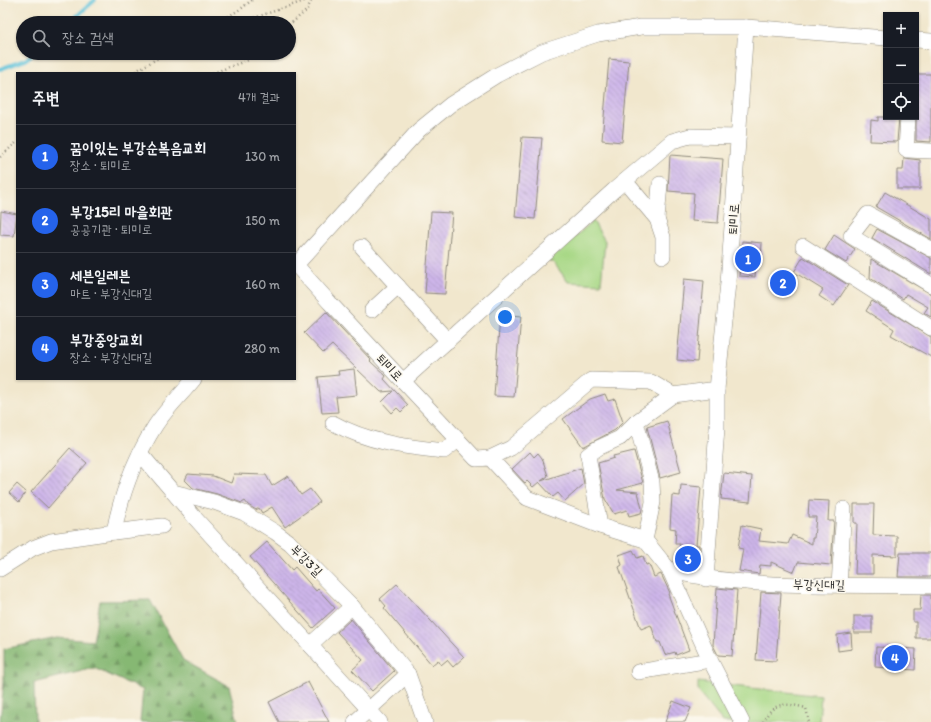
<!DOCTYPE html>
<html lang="ko">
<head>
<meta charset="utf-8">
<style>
  body { margin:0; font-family:Itim,"Poor Story",sans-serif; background:#242831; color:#f1f3f6 }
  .controls { position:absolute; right:12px; top:12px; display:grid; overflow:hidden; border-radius:0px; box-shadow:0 1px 3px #0004 }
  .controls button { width:36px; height:36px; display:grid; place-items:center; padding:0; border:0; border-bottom:1px solid #363941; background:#171b24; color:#f1f3f6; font:20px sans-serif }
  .you { position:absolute; left:505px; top:317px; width:14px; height:14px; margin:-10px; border:3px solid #fff; border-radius:50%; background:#1a73e8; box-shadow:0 0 0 6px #1a73e833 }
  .badge { display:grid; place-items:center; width:26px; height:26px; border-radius:50%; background:#2563eb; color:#fff; font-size:13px; font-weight:700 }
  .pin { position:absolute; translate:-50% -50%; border:2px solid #fff; box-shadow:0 1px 4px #0006 }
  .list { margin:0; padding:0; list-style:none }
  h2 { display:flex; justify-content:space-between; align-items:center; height:52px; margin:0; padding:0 16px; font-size:17px }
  h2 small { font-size:13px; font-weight:400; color:#9ea1a6 }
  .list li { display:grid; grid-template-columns:26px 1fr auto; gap:12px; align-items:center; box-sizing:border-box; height:64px; padding:0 16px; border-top:1px solid #363941 }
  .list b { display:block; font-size:15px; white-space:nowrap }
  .list p { margin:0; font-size:13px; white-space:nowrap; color:#9ea1a6 }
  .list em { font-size:13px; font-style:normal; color:#9ea1a6 }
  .icon { flex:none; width:22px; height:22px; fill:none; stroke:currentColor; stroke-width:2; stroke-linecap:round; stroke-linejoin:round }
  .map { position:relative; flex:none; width:931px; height:722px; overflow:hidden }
  .search { position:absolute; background:#171b24; box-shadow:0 1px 3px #0004; left:16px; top:16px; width:280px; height:44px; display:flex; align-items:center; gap:10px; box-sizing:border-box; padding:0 14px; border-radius:22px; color:#9ea1a6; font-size:15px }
  .panel { position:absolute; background:#171b24; box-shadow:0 1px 3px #0004; left:16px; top:72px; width:280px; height:308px; border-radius:0px }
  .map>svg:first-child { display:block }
  .forest { fill:url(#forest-firs); stroke:#58724f }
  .green { fill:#a8d886; stroke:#6a8258 }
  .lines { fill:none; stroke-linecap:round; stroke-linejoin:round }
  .stream { stroke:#5bc1d9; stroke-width:4 }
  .building { fill:url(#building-back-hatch) }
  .minor-casing { stroke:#8e897c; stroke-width:16 }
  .path { stroke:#8e897c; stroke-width:2.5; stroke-dasharray:1 3; stroke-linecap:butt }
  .minor { stroke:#fff; stroke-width:15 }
  .labels { text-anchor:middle; stroke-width:3; stroke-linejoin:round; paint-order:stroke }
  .street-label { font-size:13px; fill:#2b2b2b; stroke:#fbf7ec }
</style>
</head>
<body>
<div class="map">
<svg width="931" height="722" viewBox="0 0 931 722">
  <defs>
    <pattern id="forest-firs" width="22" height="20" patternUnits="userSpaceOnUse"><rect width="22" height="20" fill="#86b873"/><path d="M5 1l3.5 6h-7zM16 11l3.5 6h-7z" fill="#6e965f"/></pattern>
    <pattern id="building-back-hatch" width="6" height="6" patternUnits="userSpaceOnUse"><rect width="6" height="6" fill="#ceb6ea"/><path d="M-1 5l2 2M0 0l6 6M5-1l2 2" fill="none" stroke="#a794be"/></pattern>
  </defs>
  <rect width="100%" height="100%" fill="#fbf7ec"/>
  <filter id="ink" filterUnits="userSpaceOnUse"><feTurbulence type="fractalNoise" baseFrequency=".025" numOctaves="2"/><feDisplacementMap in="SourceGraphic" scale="8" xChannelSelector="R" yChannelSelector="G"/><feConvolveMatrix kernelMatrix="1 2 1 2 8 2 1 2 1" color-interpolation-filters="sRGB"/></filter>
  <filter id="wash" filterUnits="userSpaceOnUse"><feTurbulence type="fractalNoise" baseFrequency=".012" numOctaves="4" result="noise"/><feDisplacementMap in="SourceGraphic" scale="16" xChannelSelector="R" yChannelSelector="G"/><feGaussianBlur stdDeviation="0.9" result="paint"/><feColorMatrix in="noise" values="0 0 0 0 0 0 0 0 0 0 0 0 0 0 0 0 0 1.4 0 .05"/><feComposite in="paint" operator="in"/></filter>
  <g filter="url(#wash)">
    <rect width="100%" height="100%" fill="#f1e7cd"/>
    <polygon class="forest" points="150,600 183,660 229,686 238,722 140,722 143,690 94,668 34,683 35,722 0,722 4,681 4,649 57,638 93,641 100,601"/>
    <g class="green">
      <polygon points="593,221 605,241 601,284 568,282 554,263 548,260"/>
      <polygon points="698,682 821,696 819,722 723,722 698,691"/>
    </g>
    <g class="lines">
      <g class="stream">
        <polyline points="69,23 95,0"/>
        <polyline points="0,69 25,60 34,53"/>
      </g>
    </g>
    <g id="blocks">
      <g class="building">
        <polygon points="609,59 629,61 622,142 602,140"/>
        <polygon points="916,74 931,74 931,142 916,141"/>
        <polygon points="878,117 899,117 897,142 870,141 871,120 878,121"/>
        <polygon points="522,137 542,138 535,219 515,217"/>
        <polygon points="670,155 723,159 718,223 692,221 694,193 668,191"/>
        <polygon points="904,158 920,160 920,189 897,189 897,170 903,170"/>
        <polygon points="885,192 931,219 931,239 876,207"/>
        <polygon points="1,211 17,214 14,236 0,235"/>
        <polygon points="431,212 452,213 445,294 425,293"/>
        <polygon points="877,229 931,258 931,274 872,238"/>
        <polygon points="834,235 855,249 846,263 825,250"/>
        <polygon points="742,241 762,243 761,259 756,259 755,277 739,276"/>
        <polygon points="803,257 848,285 834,306 819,296 823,290 794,272"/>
        <polygon points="871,259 931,294 931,317 924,313 928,307 906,294 903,299 870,278"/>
        <polygon points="782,271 795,280 784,295 771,286"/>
        <polygon points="684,279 704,281 697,362 677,360"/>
        <polygon points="872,301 931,337 931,357 891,335 894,329 866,311"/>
        <polygon points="326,312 371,360 370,361 386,376 384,379 408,405 401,412 397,408 392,413 382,402 393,391 381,392 332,345 323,353 304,333"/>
        <polygon points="500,315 521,317 514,397 494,396"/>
        <polygon points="354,369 357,395 336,397 338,412 322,413 318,377 339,375 338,371"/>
        <polygon points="605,394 608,401 615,399 623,422 615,430 583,447 563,419 590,399"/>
        <polygon points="667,421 681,472 660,478 647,427"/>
        <polygon points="70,448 87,463 48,508 31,492"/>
        <polygon points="634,451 643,483 617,490 638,492 642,509 641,513 629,516 627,510 614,514 605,499 598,463 614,458 613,456"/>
        <polygon points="530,452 534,457 538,453 542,458 548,476 541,481 581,468 584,484 565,501 558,493 553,497 539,482 533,487 527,481 525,483 512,469"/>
        <polygon points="724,473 752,476 750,502 721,499"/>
        <polygon points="188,474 213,476 231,483 234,474 266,475 272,486 288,476 301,495 310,489 320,502 285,527 272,507 262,513 259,508 256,510 248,505 245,501 242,503 217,494 193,488 185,480"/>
        <polygon points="17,484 26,492 19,502 9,493"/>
        <polygon points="681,485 701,487 696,545 699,545 698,565 685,563 679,558 680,544 675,544 676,529 670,528 672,495 680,496"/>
        <polygon points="809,500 829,501 828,521 834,521 831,565 798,562 794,572 771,562 771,566 760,565 759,574 739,571 743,549 738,548 742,525 761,529 759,541 788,544 792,535 812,544 812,538 814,538 816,517 808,517"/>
        <polygon points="854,504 874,504 873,535 897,536 897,556 873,555 873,574 855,574 857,523 854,523"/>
        <polygon points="267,542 292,570 295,567 316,591 318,589 335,608 313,628 250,557"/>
        <polygon points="633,550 637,558 643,556 646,565 649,564 654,577 661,574 662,576 670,593 668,594 689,650 676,655 675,652 665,655 660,642 657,642 651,625 641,629 619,567 622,565 619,555"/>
        <polygon points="900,553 931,553 931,577 898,577"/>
        <polygon points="397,584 464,657 453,667 447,660 441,665 438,660 432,665 384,608 386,606 380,599"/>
        <polygon points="717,588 737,590 732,656 718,655 713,645"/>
        <polygon points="761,592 781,593 776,661 756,660"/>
        <polygon points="921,595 931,595 931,638 916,638 916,622 913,622 913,610 920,610"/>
        <rect x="854" y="616" width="18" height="17"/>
        <polygon points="351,619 394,671 372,691 352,670 363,660 337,632"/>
        <polygon points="851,633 852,649 838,651 837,635"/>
        <polygon points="876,647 916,649 915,670 875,667"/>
        <polygon points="308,682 329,722 279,722 269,702"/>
        <polygon points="673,701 691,708 685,722 665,722"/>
      </g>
    </g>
  </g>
  <g filter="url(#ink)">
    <use href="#blocks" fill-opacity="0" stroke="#8e897c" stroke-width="1"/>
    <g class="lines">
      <defs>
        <g id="minor">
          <polyline points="916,40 931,41"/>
          <polyline points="908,117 906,150 931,151"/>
          <polyline points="625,181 657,219 663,237 663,256"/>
          <polyline points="657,219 660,184"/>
          <polyline points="803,246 931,328"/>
          <polyline points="362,247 448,341"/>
          <polyline points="931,249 868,214 851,236 931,285"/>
          <polyline points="296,265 330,303 476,459 490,458 527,498 600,526 645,540 670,571"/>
          <polyline points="295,266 419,130 451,104 497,75 542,52 598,34 641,27 746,27 886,38"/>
          <polyline points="372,310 398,286"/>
          <polyline points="403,381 614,190 672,141 690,136 738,137"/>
          <path d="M333 423C367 442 405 447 444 451L458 440"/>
          <polyline points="140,453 195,518 380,722"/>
          <polyline points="490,458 511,448 591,380 651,382 673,395 717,389 728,283 746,27"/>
          <polyline points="173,492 214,502 244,513 275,532 290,543 352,606 408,674 425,722"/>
          <polyline points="600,526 588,455 598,448 620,438 636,422"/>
          <polyline points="114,532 162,526"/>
          <polyline points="645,540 653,502 652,482 636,422 673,395"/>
          <path d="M0 569 33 548 51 541 114 532C121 495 135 458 155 426 166 409 182 394 194 379"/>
          <polyline points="706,579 717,428 717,389"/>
          <polyline points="839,585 844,509"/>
          <polyline points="310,645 352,606"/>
          <polyline points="638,672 710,660"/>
          <polyline points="355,722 408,674"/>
          <path d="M742 722 710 660 670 571C755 590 845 584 931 586"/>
        </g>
      </defs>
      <use href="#minor" class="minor-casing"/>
      <g class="path">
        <polyline points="218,23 242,8 252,0"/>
        <polyline points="239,23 307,0"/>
        <polyline points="289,25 306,11 312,0"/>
        <polyline points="132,73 167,53"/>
        <polyline points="213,73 248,60 256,53"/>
        <polyline points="0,157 17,142"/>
        <path d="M763 722C773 701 786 703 806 708L809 722"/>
      </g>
      <use href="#minor" class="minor"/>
    </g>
  </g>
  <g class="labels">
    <g class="street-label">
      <text transform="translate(733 219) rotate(-86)" y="5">퇴미로</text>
      <text transform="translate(390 367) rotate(47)" y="5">퇴미로</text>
      <text transform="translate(307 560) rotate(45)" y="5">부강3길</text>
      <text transform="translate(819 584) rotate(1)" y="5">부강신대길</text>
    </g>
  </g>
</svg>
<div class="controls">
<button>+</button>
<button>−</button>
<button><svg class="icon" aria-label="locate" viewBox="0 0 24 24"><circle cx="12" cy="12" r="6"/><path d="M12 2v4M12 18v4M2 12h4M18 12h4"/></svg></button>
</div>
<div class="you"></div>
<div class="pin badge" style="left:748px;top:259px">1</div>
<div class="pin badge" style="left:783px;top:283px">2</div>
<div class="pin badge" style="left:688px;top:559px">3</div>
<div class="pin badge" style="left:895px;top:658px">4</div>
<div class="search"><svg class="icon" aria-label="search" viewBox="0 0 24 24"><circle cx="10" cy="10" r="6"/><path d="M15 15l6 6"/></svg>장소 검색</div>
<section class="panel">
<h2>주변<small>4개 결과</small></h2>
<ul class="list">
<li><span class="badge">1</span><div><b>꿈이있는 부강순복음교회</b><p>장소 · 퇴미로</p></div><em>130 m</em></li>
<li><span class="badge">2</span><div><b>부강15리 마을회관</b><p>공공기관 · 퇴미로</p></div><em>150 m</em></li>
<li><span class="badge">3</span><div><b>세븐일레븐</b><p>마트 · 부강신대길</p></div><em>160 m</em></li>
<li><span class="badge">4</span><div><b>부강중앙교회</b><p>장소 · 부강신대길</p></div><em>280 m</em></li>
</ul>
</section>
</div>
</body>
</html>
